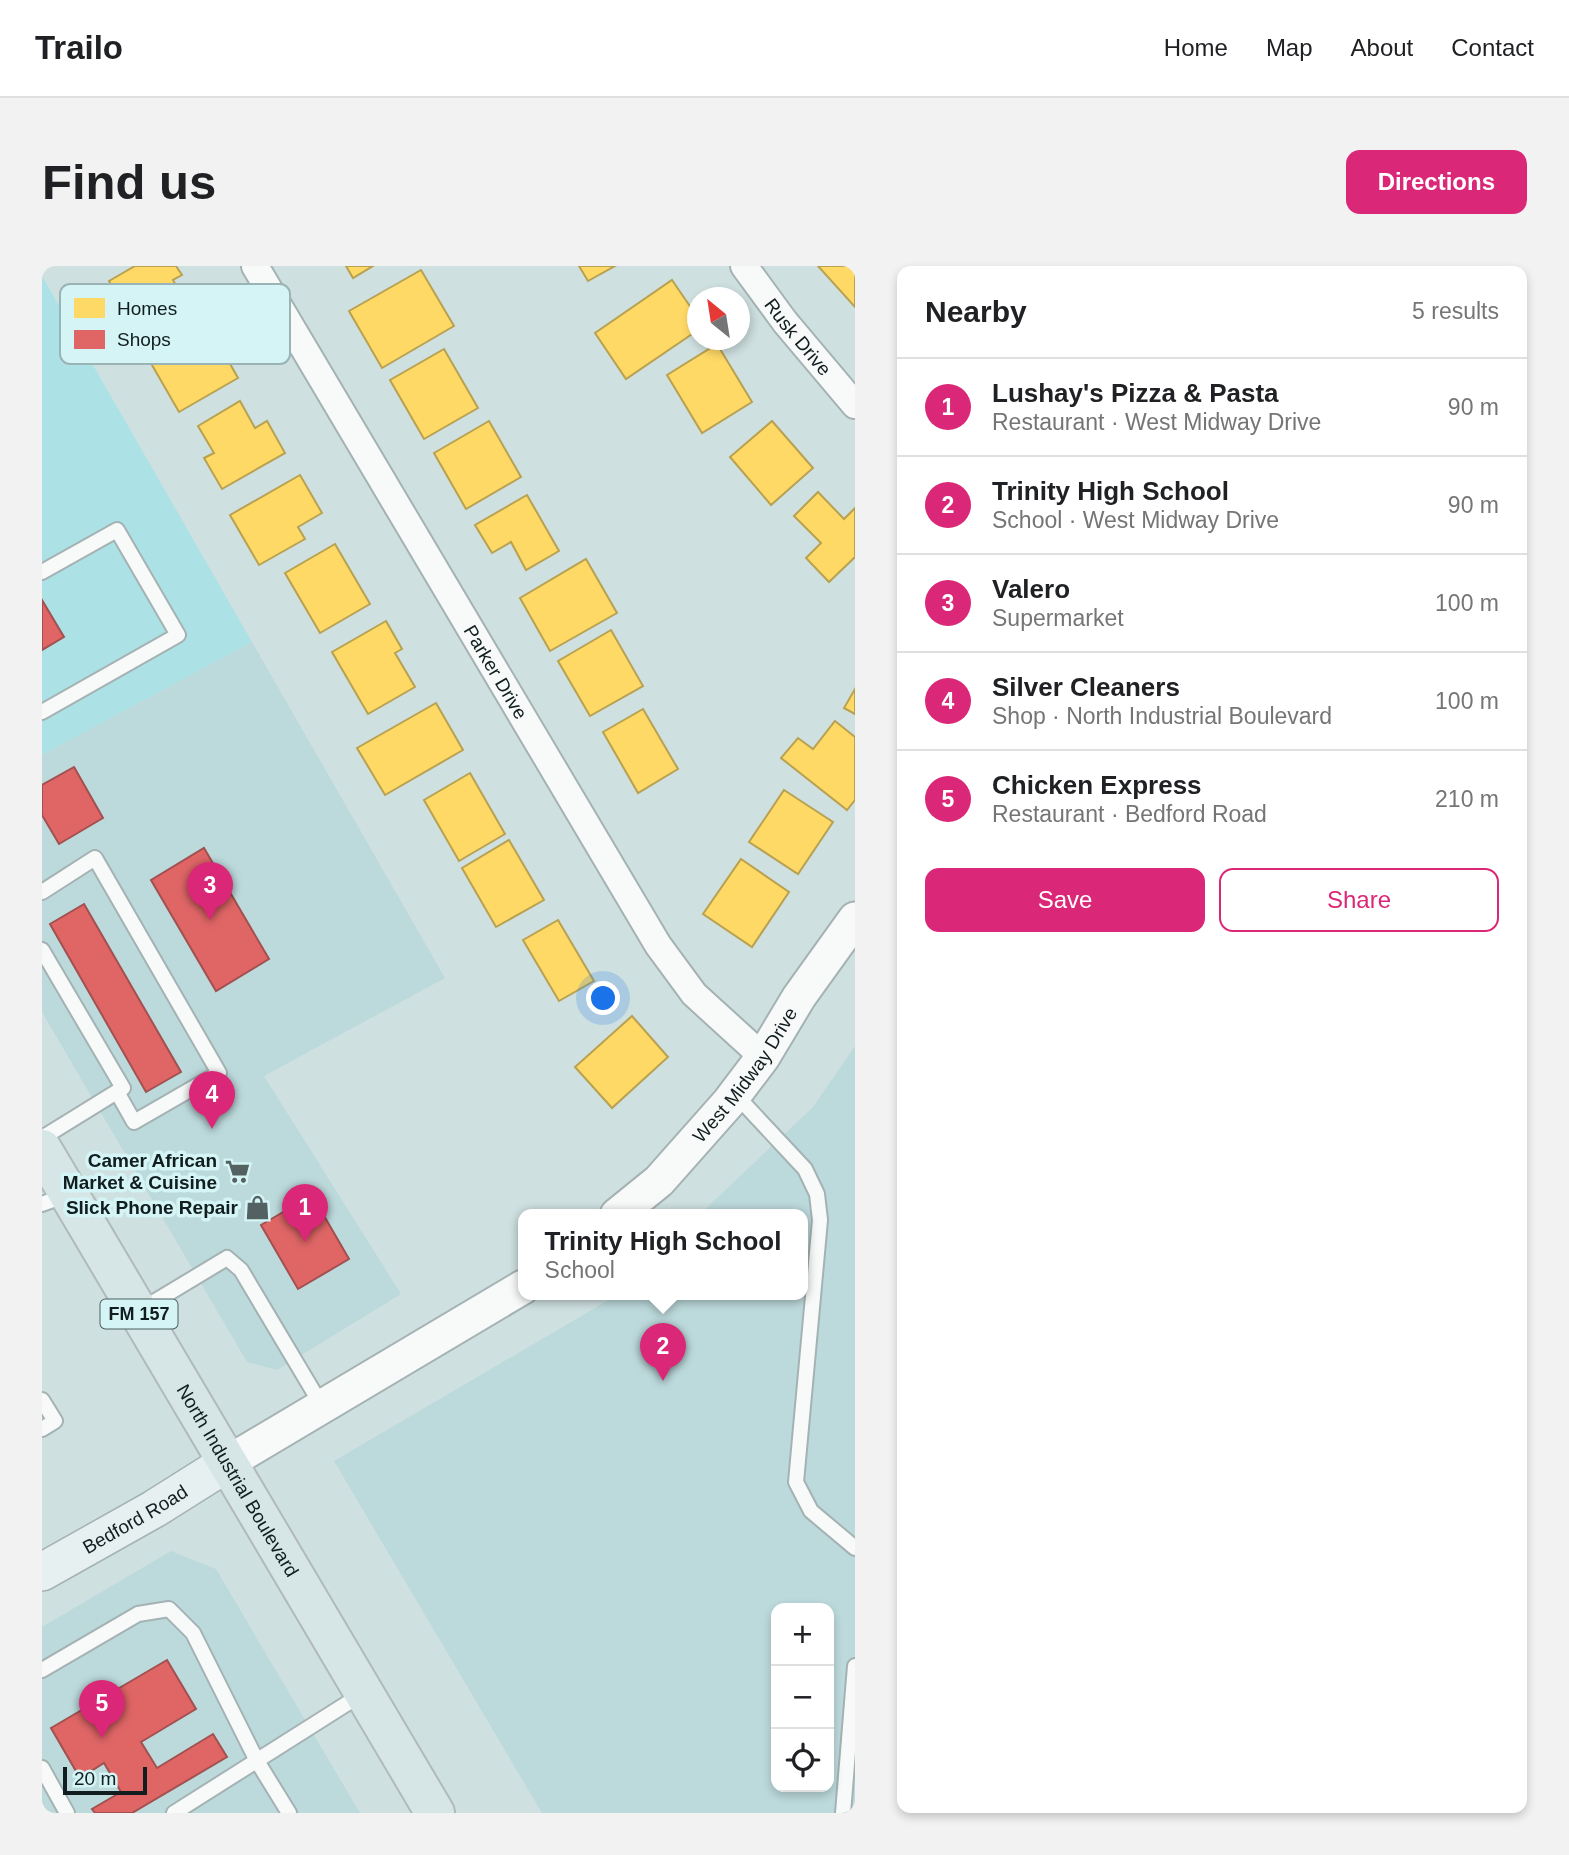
<!DOCTYPE html>
<html lang="en">
<head>
<meta charset="utf-8">
<style>
  body { margin:0; font-family:Arial,sans-serif; background:#f2f2f2; color:#202124 }
  .controls { position:absolute; right:21px; bottom:21px; display:grid; overflow:hidden; border-radius:14px; box-shadow:0 4px 10px #0003 }
  .controls button { width:63px; height:63px; display:grid; place-items:center; padding:0; border:0; border-bottom:2px solid #e0e0e0; background:#fff; color:#202124; font:35px sans-serif }
  .compass { position:absolute; left:645px; top:21px; width:63px; height:63px; border-radius:50%; background:#fff; box-shadow:0 4px 10px #0003; rotate:330deg }
  .scale { position:absolute; left:21px; bottom:18px; width:84px; box-sizing:border-box; padding-left:7px; border:4px solid #111d1e; border-top:0; font-size:19px; line-height:24px; white-space:nowrap; color:#111d1e; -webkit-text-stroke:5px #d4f4f6; paint-order:stroke }
  .you { position:absolute; left:562px; top:733px; width:24px; height:24px; margin:-18px; border:5px solid #fff; border-radius:50%; background:#1a73e8; box-shadow:0 0 0 10px #1a73e833 }
  .badge { display:grid; place-items:center; width:46px; height:46px; border-radius:50%; background:#db2777; color:#fff; font-size:23px; font-weight:700 }
  .pin { position:absolute; translate:-50% -58px; filter:drop-shadow(0 2px 4px #0008) }
  .pin::after { content:''; position:absolute; top:37px; width:24px; height:21px; background:inherit; clip-path:polygon(0 0,100% 0,50% 100%) }
  .popup { position:absolute; left:476px; top:943px; width:290px; height:91px; box-sizing:border-box; display:grid; place-content:center; border-radius:14px; background:#fff; filter:drop-shadow(0 2px 5px #0005); font-size:23px; white-space:nowrap; color:#757577 }
  .popup b { font-size:26px; color:#202124 }
  .popup::after { content:''; position:absolute; left:50%; top:100%; margin-left:-14px; border:14px solid transparent; border-top-color:#fff }
  .list { margin:0; padding:0; list-style:none }
  h2 { display:flex; justify-content:space-between; align-items:center; height:91px; margin:0; padding:0 28px; font-size:30px }
  h2 small { font-size:23px; font-weight:400; color:#757577 }
  .list li { display:grid; grid-template-columns:46px 1fr auto; gap:21px; align-items:center; box-sizing:border-box; height:98px; padding:0 28px; border-top:2px solid #e0e0e0 }
  .list b { display:block; font-size:26px; white-space:nowrap }
  .list p { margin:0; font-size:23px; white-space:nowrap; color:#757577 }
  .list em { font-size:23px; font-style:normal; color:#757577 }
  .actions { display:flex; gap:14px; padding:21px 28px }
  .actions a { flex:1; padding:16px 0; border:2px solid #db2777; border-radius:14px; text-align:center; font-size:24px; color:#db2777 }
  .actions .main { background:#db2777; color:#fff }
  .icon { flex:none; width:38px; height:38px; fill:none; stroke:currentColor; stroke-width:2; stroke-linecap:round; stroke-linejoin:round }
  .map { position:relative; flex:none; width:813px; height:1547px; overflow:hidden; border-radius:14px }
  header { display:flex; align-items:center; gap:42px; box-sizing:border-box; height:98px; padding:0 35px; background:#fff; border-bottom:2px solid #e0e0e0 }
  header strong { font-size:33px }
  nav { display:flex; gap:38px; margin-inline-start:auto; font-size:24px }
  .intro { display:flex; align-items:center; justify-content:space-between; box-sizing:border-box; height:168px; padding:0 42px }
  h1 { margin:0; font-size:49px }
  .button { padding:18px 32px; border-radius:14px; background:#db2777; color:#fff; font-size:24px; font-weight:700 }
  main { display:flex; gap:42px; padding:0 42px }
  aside { flex:1; background:#fff; border-radius:14px; box-shadow:0 4px 10px #0003 }
  .map>svg:first-child { display:block }
  .built { fill:#bcd9db; fill-rule:evenodd }
  .green { fill:#ace2e6 }
  .homes { fill:#ffd966; stroke:#b8a150; stroke-width:2 }
  .shops { fill:#e06666; stroke:#a25050; stroke-width:2 }
  .lines { fill:none; stroke-linecap:round; stroke-linejoin:round }
  .service-casing { stroke:#a5b2b3; stroke-width:18 }
  .minor-casing { stroke:#a5b2b3; stroke-width:30 }
  .tertiary-casing { stroke:#a5b2b3; stroke-width:37 }
  .secondary-casing { stroke:#a5b2b3; stroke-width:40 }
  .primary-casing { stroke:#b1babb; stroke-width:42 }
  .service { stroke:#f8fafa; stroke-width:14 }
  .minor { stroke:#f8fafa; stroke-width:26 }
  .tertiary { stroke:#f8fafa; stroke-width:33 }
  .secondary { stroke:#e7f0f0; stroke-width:37 }
  .primary { stroke:#d6e6e6; stroke-width:38 }
  .labels { text-anchor:middle; stroke-width:7; stroke-linejoin:round; paint-order:stroke }
  .shield { fill:#d4f4f6; stroke:#4c5e5f; stroke-width:2 }
  .shield-label { font-size:18px; font-weight:bold; fill:#111d1e }
  .street-label { font-size:19px; fill:#111d1e; stroke:#d4f4f6 }
  .poi-label { font-size:19px; font-weight:bold; fill:#111d1e; stroke:#d4f4f6; text-anchor:end }
  .key { fill:#d4f4f6; stroke:#9ab4b5; stroke-width:2 }
  .key-label { font-size:19px; fill:#111d1e }
</style>
</head>
<body>
<header>
<strong>Trailo</strong>
<nav><a>Home</a><a>Map</a><a>About</a><a>Contact</a></nav>
</header>
<div class="intro"><h1>Find us</h1><a class="button">Directions</a></div>
<main>
<div class="map">
<svg width="813" height="1547" viewBox="0 0 813 1547">
  <rect width="100%" height="100%" fill="#cfe0e1"/>
  <g class="built">
    <polygon points="210,376 403,712 222,810 359,1028 235,1104 205,1096 0,746 0,489"/>
    <path d="M813 780V1547H500L292 1195 565 1035 571 1029H761V949H657L771 841ZM734 1342H787V1521H734Z"/>
    <polygon points="129,1285 174,1303 318,1547 0,1547 0,1361"/>
  </g>
  <polygon class="green" points="0,10 210,376 0,489"/>
  <g class="homes">
    <polygon points="93,0 134,0 140,9 131,14 148,45 100,73 67,15"/>
    <polygon points="304,0 331,0 311,12"/>
    <polygon points="537,0 573,0 546,15"/>
    <polygon points="776,0 813,0 813,41"/>
    <polygon points="379,4 412,60 340,102 307,45"/>
    <polygon points="630,14 656,52 656,64 584,113 553,67"/>
    <polygon points="165,57 196,112 137,146 106,92"/>
    <polygon points="675,78 710,136 660,167 625,109"/>
    <polygon points="402,83 436,142 382,173 348,114"/>
    <polygon points="198,135 213,162 225,155 243,187 180,223 162,192 172,187 156,160"/>
    <polygon points="447,155 479,211 424,243 392,187"/>
    <polygon points="730,155 771,202 729,239 688,191"/>
    <polygon points="258,209 280,247 256,261 263,273 217,299 188,249"/>
    <polygon points="776,226 802,253 813,242 813,291 787,316 764,292 779,277 752,250"/>
    <polygon points="485,229 517,285 484,304 469,276 450,287 433,259"/>
    <polygon points="293,278 328,338 278,367 243,307"/>
    <polygon points="544,293 575,347 508,385 478,332"/>
    <polygon points="344,355 360,383 353,387 373,421 326,448 290,386"/>
    <polygon points="569,364 601,420 548,450 516,395"/>
    <polygon points="813,423 813,448 802,442"/>
    <polygon points="394,437 421,484 343,529 315,482"/>
    <polygon points="601,443 636,503 596,527 561,466"/>
    <polygon points="793,455 813,471 813,534 805,544 739,492 756,472 771,483"/>
    <polygon points="428,507 463,568 417,595 382,534"/>
    <polygon points="742,524 791,556 756,608 707,576"/>
    <polygon points="467,574 502,634 454,661 420,602"/>
    <polygon points="699,593 747,626 710,681 661,648"/>
    <polygon points="516,654 552,715 517,735 481,674"/>
    <polygon points="590,750 626,791 570,842 533,801"/>
  </g>
  <g class="shops">
    <polygon points="0,334 22,371 0,384"/>
    <polygon points="32,501 61,552 17,578 0,549 0,519"/>
    <polygon points="162,582 227,693 174,725 109,614"/>
    <polygon points="42,638 139,806 104,826 8,658"/>
    <polygon points="270,929 307,993 256,1023 219,959"/>
    <polygon points="125,1394 154,1443 99,1476 115,1502 171,1468 185,1491 90,1547 53,1547 50,1543 79,1526 62,1497 38,1512 9,1462"/>
  </g>
  <g class="lines">
    <defs>
      <g id="service">
        <polyline points="0,306 75,264 136,369 0,446"/>
        <polyline points="0,626 53,592 177,807 92,856 75,826"/>
        <polyline points="0,684 81,822 0,872"/>
        <polyline points="693,828 763,903 775,928 778,954 754,1216 769,1245 813,1282"/>
        <polyline points="0,938 25,929"/>
        <polyline points="97,1045 185,992 199,1004 280,1140"/>
        <polyline points="0,1134 13,1155 0,1163"/>
        <polyline points="0,1404 96,1348 127,1343 151,1367 215,1495 247,1547"/>
        <polyline points="0,1502 25,1547"/>
        <polyline points="132,1547 320,1428"/>
        <polyline points="801,1547 813,1400"/>
      </g>
      <g id="minor">
        <path id="s1" d="M213 0 616 679 652 728 721 791"/>
        <path id="s2" d="M702 0 743 56 813 139"/>
      </g>
      <g id="tertiary">
        <path id="s3" d="M575 949 617 915 687 836 721 791 757 731 813 653"/>
        <polyline points="185,1197 481,1021"/>
      </g>
      <g id="secondary">
        <path id="s4" d="M0 1306 112 1243 185 1197"/>
      </g>
      <g id="primary">
        <path id="s5" d="M0 883 393 1547"/>
      </g>
    </defs>
    <use href="#service" class="service-casing"/>
    <use href="#minor" class="minor-casing"/>
    <use href="#tertiary" class="tertiary-casing"/>
    <use href="#secondary" class="secondary-casing"/>
    <use href="#primary" class="primary-casing"/>
    <use href="#service" class="service"/>
    <use href="#minor" class="minor"/>
    <use href="#tertiary" class="tertiary"/>
    <use href="#secondary" class="secondary"/>
    <use href="#primary" class="primary"/>
  </g>
  <defs>
    <symbol id="supermarket-bare" viewBox="-9 -9 18 18"><path d="M-6-5.5h2.5l.6 2H6L4.5 2H-2.5L-4.4-4H-6ZM-1.5 3.2a1.3 1.3 0 1 0 .1 0ZM3 3.2a1.3 1.3 0 1 0 .1 0Z" fill="#546162" stroke="#d4f4f6" stroke-width="2.5" paint-order="stroke"/></symbol>
    <symbol id="shop-bare" viewBox="-9 -9 18 18"><path d="M-5-2.5h2.3a2.7 3.5 0 0 1 5.4 0H5L5.5 6h-11ZM-1.5-2.5h3a1.5 2.3 0 0 0-3 0Z" fill="#546162" stroke="#d4f4f6" stroke-width="2.5" paint-order="stroke"/></symbol>
  </defs>
  <g fill-rule="evenodd">
    <use href="#supermarket-bare" x="178" y="888" width="35" height="35"/>
    <use href="#shop-bare" x="198" y="924" width="35" height="35"/>
  </g>
  <g class="labels">
    <rect class="shield" x="58.5" y="1033.5" width="77" height="29" rx="5"/>
    <g class="shield-label">
      <text x="97" y="1054">FM 157</text>
    </g>
    <g class="street-label">
      <text dy="7" stroke="none"><textPath href="#s2" startOffset="89">Rusk Drive</textPath></text>
      <text dy="7" stroke="none"><textPath href="#s1" startOffset="472">Parker Drive</textPath></text>
      <text dy="7" stroke="none"><textPath href="#s3" startOffset="191">West Midway Drive</textPath></text>
      <text dy="7" stroke="none"><textPath href="#s5" startOffset="385">North Industrial Boulevard</textPath></text>
      <text dy="7" stroke="none"><textPath href="#s4" startOffset="107">Bedford Road</textPath></text>
    </g>
    <g class="poi-label">
      <text x="175" y="901">Camer African<tspan x="175" dy="22">Market &amp; Cuisine</tspan></text>
      <text x="196" y="948">Slick Phone Repair</text>
    </g>
  </g>
  <rect x="18" y="18" width="230" height="80" rx="10" class="key"/>
  <rect x="32" y="32" width="31" height="20" fill="#ffd966"/>
  <rect x="32" y="64" width="31" height="19" fill="#e06666"/>
  <g class="key-label">
    <text x="75" y="49">Homes</text>
    <text x="75" y="80">Shops</text>
  </g>
</svg>
<div class="controls">
<button>+</button>
<button>−</button>
<button><svg class="icon" aria-label="locate" viewBox="0 0 24 24"><circle cx="12" cy="12" r="6"/><path d="M12 2v4M12 18v4M2 12h4M18 12h4"/></svg></button>
</div>
<svg class="compass" viewBox="-18 -18 36 36"><path d="M0-13l5 13h-10z" fill="#e53935"/><path d="M0 13l5-13h-10z" fill="#757577"/></svg>
<div class="scale">20 m</div>
<div class="you"></div>
<div class="pin badge" style="left:263px;top:976px">1</div>
<div class="pin badge" style="left:621px;top:1115px">2</div>
<div class="popup"><b>Trinity High School</b>School</div>
<div class="pin badge" style="left:168px;top:654px">3</div>
<div class="pin badge" style="left:170px;top:863px">4</div>
<div class="pin badge" style="left:60px;top:1472px">5</div>
</div>
<aside>
<h2>Nearby<small>5 results</small></h2>
<ul class="list">
<li><span class="badge">1</span><div><b>Lushay's Pizza &amp; Pasta</b><p>Restaurant · West Midway Drive</p></div><em>90 m</em></li>
<li><span class="badge">2</span><div><b>Trinity High School</b><p>School · West Midway Drive</p></div><em>90 m</em></li>
<li><span class="badge">3</span><div><b>Valero</b><p>Supermarket</p></div><em>100 m</em></li>
<li><span class="badge">4</span><div><b>Silver Cleaners</b><p>Shop · North Industrial Boulevard</p></div><em>100 m</em></li>
<li><span class="badge">5</span><div><b>Chicken Express</b><p>Restaurant · Bedford Road</p></div><em>210 m</em></li>
</ul>
<div class="actions"><a class="main">Save</a><a>Share</a></div>
</aside>
</main>
</body>
</html>
